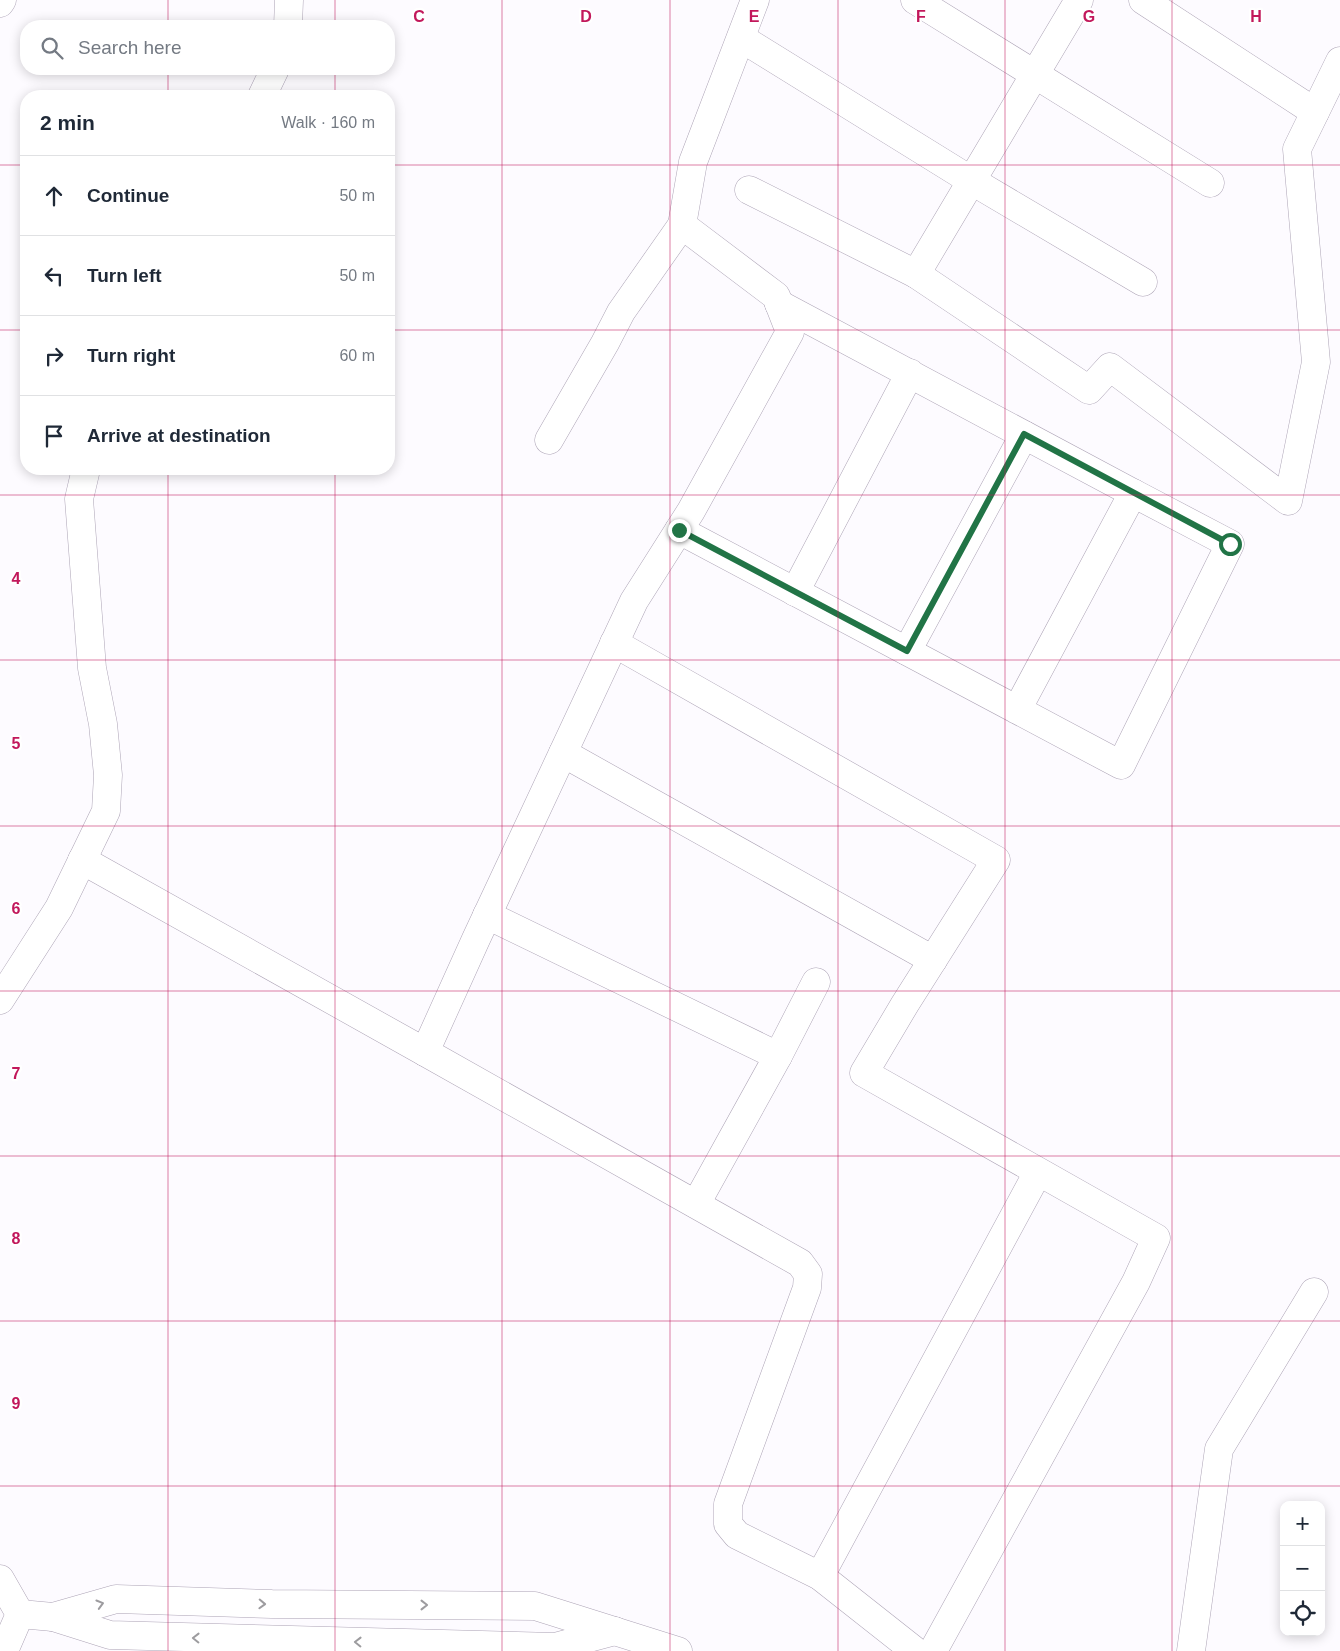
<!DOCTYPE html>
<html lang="en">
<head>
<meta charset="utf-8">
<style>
  body { margin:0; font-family:Helvetica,sans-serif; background:#f2f2f3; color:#1f2937 }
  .controls { position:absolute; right:15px; bottom:15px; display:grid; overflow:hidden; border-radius:10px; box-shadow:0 2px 12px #0003 }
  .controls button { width:45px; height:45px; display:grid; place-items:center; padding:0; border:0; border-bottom:1px solid #e0e1e3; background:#fff; color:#1f2937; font:25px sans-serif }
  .stop { position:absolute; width:15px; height:15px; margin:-11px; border:4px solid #217446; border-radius:50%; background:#fff }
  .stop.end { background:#217446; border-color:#fff; box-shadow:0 1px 5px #0008 }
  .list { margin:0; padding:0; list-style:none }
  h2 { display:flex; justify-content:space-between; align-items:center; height:65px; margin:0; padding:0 20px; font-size:21px }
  h2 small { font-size:16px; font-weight:400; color:#747a83 }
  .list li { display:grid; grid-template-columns:32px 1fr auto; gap:15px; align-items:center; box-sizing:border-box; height:80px; padding:0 20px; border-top:1px solid #e0e1e3 }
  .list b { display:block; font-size:19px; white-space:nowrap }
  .list em { font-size:16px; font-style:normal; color:#747a83 }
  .icon { flex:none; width:28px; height:28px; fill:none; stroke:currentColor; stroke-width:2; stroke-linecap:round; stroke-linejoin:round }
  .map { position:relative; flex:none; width:1340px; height:1651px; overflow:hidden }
  .search { position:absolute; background:#fff; box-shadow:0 2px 12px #0003; left:20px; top:20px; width:375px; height:55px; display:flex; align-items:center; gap:12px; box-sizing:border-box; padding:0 18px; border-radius:20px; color:#747a83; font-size:19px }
  .panel { position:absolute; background:#fff; box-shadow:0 2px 12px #0003; left:20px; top:90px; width:375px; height:385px; border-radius:20px }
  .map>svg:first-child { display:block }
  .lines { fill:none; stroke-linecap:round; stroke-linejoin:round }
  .minor-casing { stroke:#ada4b6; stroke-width:29 }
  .tertiary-casing { stroke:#ada4b6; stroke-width:29 }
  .minor { stroke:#fff; stroke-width:28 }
  .tertiary { stroke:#fff; stroke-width:28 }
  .oneway { stroke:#9d9c9f }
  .route { stroke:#217446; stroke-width:6 }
  .grid { fill:none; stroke:#c2185b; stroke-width:1; stroke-opacity:0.55 }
  .grid-label { font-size:16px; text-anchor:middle; font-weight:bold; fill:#c2185b; stroke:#fff; stroke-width:4.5; stroke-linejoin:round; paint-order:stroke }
</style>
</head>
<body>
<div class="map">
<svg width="1340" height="1651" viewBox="0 0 1340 1651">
  <rect width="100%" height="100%" fill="#fdfbff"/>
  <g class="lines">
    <defs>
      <g id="minor">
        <polyline points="755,0 693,162 682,225 776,296 790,332 691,511 634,601 476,939 425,1052 800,1263 808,1274 807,1288 728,1504 728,1524 737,1535 820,1576 915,1651"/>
        <polyline points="915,0 1210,183"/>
        <polyline points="1079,0 916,274 1089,390 1110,367 1288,501 1316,362 1297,149 1340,61"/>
        <polyline points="1143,0 1315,112"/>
        <polyline points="0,3 2,0"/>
        <polyline points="741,38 972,181 1143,282"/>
        <polyline points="749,190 916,274"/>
        <polyline points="779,304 1133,493"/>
        <polyline points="549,440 605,343 621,312 682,225"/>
        <polyline points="679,530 1121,765 1230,544 1133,493 1017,710"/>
        <polyline points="795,592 910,373"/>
        <polyline points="614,643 996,860 905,1004 864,1073 1156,1238 1136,1282 933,1651"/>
        <polyline points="907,651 1024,435"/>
        <polyline points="563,753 933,960"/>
        <polyline points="82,860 425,1052"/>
        <polyline points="487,915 778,1056 696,1204"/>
        <polyline points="778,1056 816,982"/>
        <polyline points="820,1576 1038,1172"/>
        <polyline points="1191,1651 1219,1449 1314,1292"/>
      </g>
      <g id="tertiary">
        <polyline points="288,26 289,0"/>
        <polyline points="262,96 275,69"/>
        <polyline points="0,1000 59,908 106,811 108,775 103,724 92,668 79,499 86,469"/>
        <polyline points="0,1579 20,1614 4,1651"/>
        <polyline points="20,1614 53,1617 110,1635 555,1647 615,1631"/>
        <polyline points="53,1617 116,1599 272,1604 535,1606 678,1651"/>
      </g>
    </defs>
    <use href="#minor" class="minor-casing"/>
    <use href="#tertiary" class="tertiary-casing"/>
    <use href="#minor" class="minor"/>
    <use href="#tertiary" class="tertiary"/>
  </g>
  <defs><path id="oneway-chevron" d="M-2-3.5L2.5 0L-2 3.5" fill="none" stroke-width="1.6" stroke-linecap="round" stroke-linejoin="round" transform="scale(1.25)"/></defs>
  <g class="oneway">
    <use href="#oneway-chevron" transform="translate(100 1604) rotate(-16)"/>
    <use href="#oneway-chevron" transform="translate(262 1604) rotate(2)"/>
    <use href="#oneway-chevron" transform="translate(424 1605)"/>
    <use href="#oneway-chevron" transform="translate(196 1638) rotate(-179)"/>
    <use href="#oneway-chevron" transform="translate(358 1642) rotate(-179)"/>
  </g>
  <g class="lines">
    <polyline class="route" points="679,530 907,651 1024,434 1230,544"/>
  </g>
  <path class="grid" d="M168 0V26M335 0V26M502 0V1651M670 0V1651M838 0V1651M1005 0V1651M1172 0V1651M168 69V96M335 69V96M0 165H26M389 165H1340M0 330H26M389 330H1340M168 469V1651M335 469V1651M0 495H1340M0 660H1340M0 826H1340M0 991H1340M0 1156H1340M0 1321H1340M0 1486H1340"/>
  <g class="grid-label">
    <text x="419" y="22">C</text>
    <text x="586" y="22">D</text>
    <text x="754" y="22">E</text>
    <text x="921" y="22">F</text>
    <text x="1089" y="22">G</text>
    <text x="1256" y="22">H</text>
    <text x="16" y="584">4</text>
    <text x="16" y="749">5</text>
    <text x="16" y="914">6</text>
    <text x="16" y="1079">7</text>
    <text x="16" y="1244">8</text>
    <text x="16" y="1409">9</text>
  </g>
</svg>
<div class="controls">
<button>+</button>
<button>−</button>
<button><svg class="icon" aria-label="locate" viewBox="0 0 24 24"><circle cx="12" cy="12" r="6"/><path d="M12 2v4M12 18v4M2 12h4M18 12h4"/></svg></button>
</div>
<div class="stop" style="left:1230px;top:544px"></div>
<div class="stop end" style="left:679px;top:530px"></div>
<div class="search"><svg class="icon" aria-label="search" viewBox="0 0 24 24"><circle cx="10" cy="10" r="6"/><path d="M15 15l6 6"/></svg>Search here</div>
<section class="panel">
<h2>2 min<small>Walk · 160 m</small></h2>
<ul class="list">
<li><svg class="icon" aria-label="ahead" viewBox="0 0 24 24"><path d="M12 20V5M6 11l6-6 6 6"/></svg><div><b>Continue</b></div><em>50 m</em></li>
<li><svg class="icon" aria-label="left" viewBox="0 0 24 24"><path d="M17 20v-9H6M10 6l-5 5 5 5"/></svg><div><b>Turn left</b></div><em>50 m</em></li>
<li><svg class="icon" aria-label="right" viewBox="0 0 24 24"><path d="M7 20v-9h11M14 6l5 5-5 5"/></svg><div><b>Turn right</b></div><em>60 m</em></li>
<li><svg class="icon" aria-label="arrive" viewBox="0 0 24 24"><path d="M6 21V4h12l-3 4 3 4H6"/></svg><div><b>Arrive at destination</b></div></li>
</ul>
</section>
</div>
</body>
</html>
